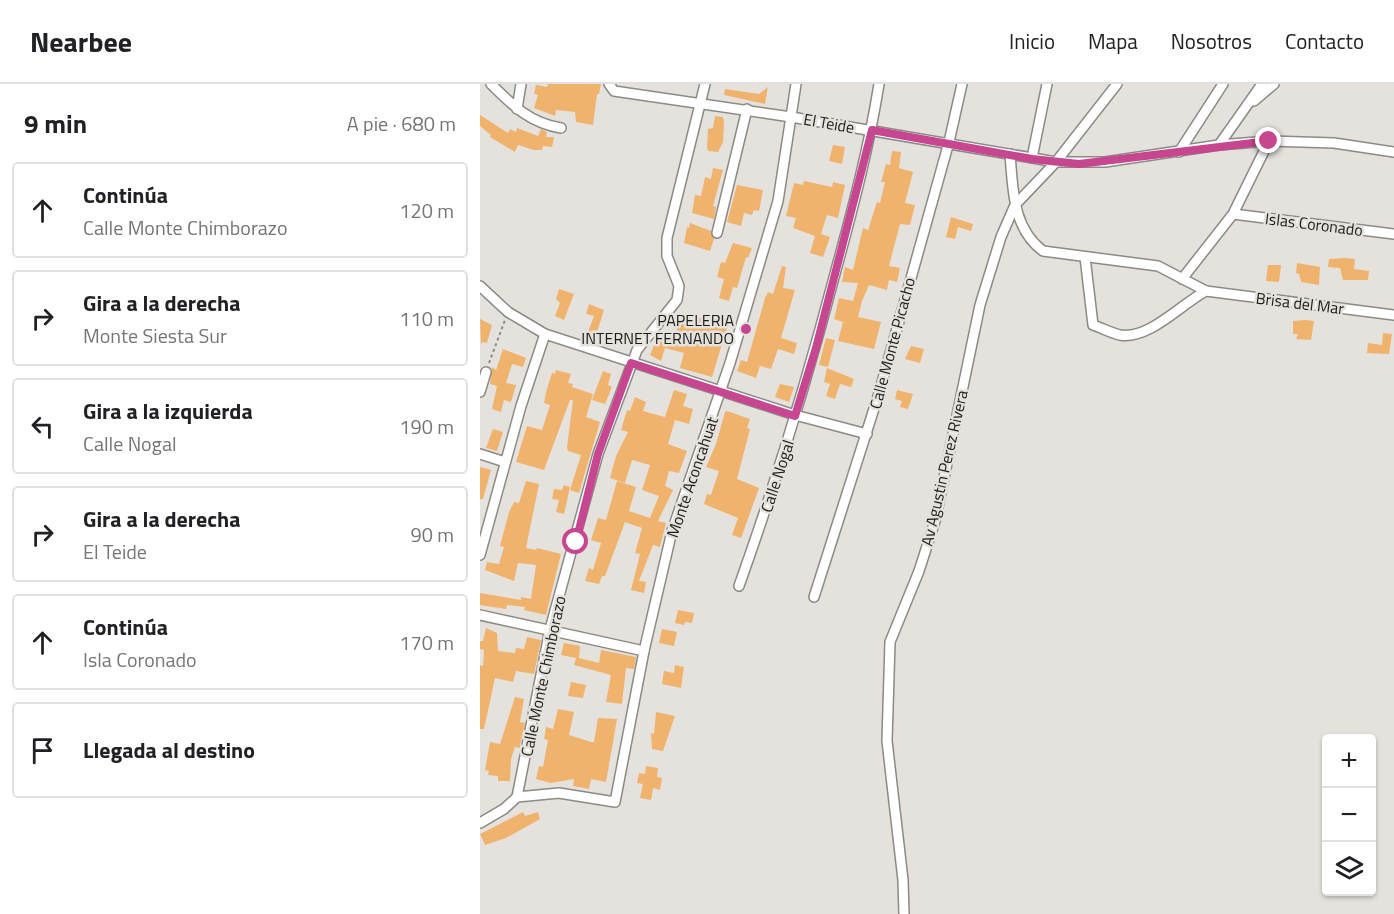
<!DOCTYPE html>
<html lang="es">
<head>
<meta charset="utf-8">
<style>
  body { margin:0; font-family:"Titillium Web",sans-serif; background:#f2f2f2; color:#202124 }
  .controls { position:absolute; right:18px; bottom:18px; display:grid; overflow:hidden; border-radius:6px; box-shadow:0 2px 4px #0004 }
  .controls button { width:54px; height:54px; display:grid; place-items:center; padding:0; border:0; border-bottom:2px solid #e0e0e0; background:#fff; color:#202124; font:30px sans-serif }
  .stop { position:absolute; width:18px; height:18px; margin:-14px; border:4px solid #c64690; border-radius:50%; background:#fff }
  .stop.end { background:#c64690; border-color:#fff; box-shadow:0 2px 6px #0008 }
  .list { margin:0; padding:0; list-style:none }
  h2 { display:flex; justify-content:space-between; align-items:center; height:78px; margin:0; padding:0 24px; font-size:26px }
  h2 small { font-size:20px; font-weight:400; color:#757577 }
  .list li { display:grid; grid-template-columns:39px 1fr auto; gap:18px; align-items:center; box-sizing:border-box; height:96px; margin:0 12px 12px; padding:0 12px; border:2px solid #e0e0e0; border-radius:6px }
  .list b { display:block; font-size:22px; white-space:nowrap }
  .list p { margin:0; font-size:20px; white-space:nowrap; color:#757577 }
  .list em { font-size:20px; font-style:normal; color:#757577 }
  .icon { flex:none; width:33px; height:33px; fill:none; stroke:currentColor; stroke-width:2; stroke-linecap:round; stroke-linejoin:round }
  .map { position:relative; flex:none; width:914px; height:830px; overflow:hidden }
  header { display:flex; align-items:center; gap:36px; box-sizing:border-box; height:84px; padding:0 30px; background:#fff; border-bottom:2px solid #e0e0e0 }
  header strong { font-size:28px }
  nav { display:flex; gap:33px; margin-inline-start:auto; font-size:21px }
  main { display:flex }
  aside { flex:1; background:#fff }
  .map>svg:first-child { display:block }
  .building { fill:#f0b36d }
  .lines { fill:none; stroke-linecap:round; stroke-linejoin:round }
  .minor-casing { stroke:#8c8a85; stroke-width:12 }
  .path { stroke:#8e8c89; stroke-width:2; stroke-dasharray:3 3; stroke-linecap:butt }
  .minor { stroke:#fff; stroke-width:9 }
  .route { stroke:#c64690; stroke-width:8 }
  .poi-dot { fill:#c64690; stroke:#e5e2dd; stroke-width:2 }
  .labels { text-anchor:middle; stroke-width:5; stroke-linejoin:round; paint-order:stroke }
  .street-label { font-size:16px; fill:#1d1c1a; stroke:#e5e2dd }
  .poi-label { font-size:16px; fill:#1d1c1a; stroke:#e5e2dd; text-anchor:end }
</style>
</head>
<body>
<header>
<strong>Nearbee</strong>
<nav><a>Inicio</a><a>Mapa</a><a>Nosotros</a><a>Contacto</a></nav>
</header>
<main>
<aside>
<h2>9 min<small>A pie · 680 m</small></h2>
<ul class="list">
<li><svg class="icon" aria-label="ahead" viewBox="0 0 24 24"><path d="M12 20V5M6 11l6-6 6 6"/></svg><div><b>Continúa</b><p>Calle Monte Chimborazo</p></div><em>120 m</em></li>
<li><svg class="icon" aria-label="right" viewBox="0 0 24 24"><path d="M7 20v-9h11M14 6l5 5-5 5"/></svg><div><b>Gira a la derecha</b><p>Monte Siesta Sur</p></div><em>110 m</em></li>
<li><svg class="icon" aria-label="left" viewBox="0 0 24 24"><path d="M17 20v-9H6M10 6l-5 5 5 5"/></svg><div><b>Gira a la izquierda</b><p>Calle Nogal</p></div><em>190 m</em></li>
<li><svg class="icon" aria-label="right" viewBox="0 0 24 24"><path d="M7 20v-9h11M14 6l5 5-5 5"/></svg><div><b>Gira a la derecha</b><p>El Teide</p></div><em>90 m</em></li>
<li><svg class="icon" aria-label="ahead" viewBox="0 0 24 24"><path d="M12 20V5M6 11l6-6 6 6"/></svg><div><b>Continúa</b><p>Isla Coronado</p></div><em>170 m</em></li>
<li><svg class="icon" aria-label="arrive" viewBox="0 0 24 24"><path d="M6 21V4h12l-3 4 3 4H6"/></svg><div><b>Llegada al destino</b></div></li>
</ul>
</aside>
<div class="map">
<svg width="914" height="830" viewBox="0 0 914 830">
  <rect width="100%" height="100%" fill="#e5e2dd"/>
  <g class="building">
    <polygon points="68,0 121,0 119,10 117,10 113,41 96,38 95,28 76,26 75,32 54,24 58,11 54,10 56,1 67,3"/>
    <polygon points="288,3 285,20 244,11 245,5 279,10"/>
    <polygon points="0,31 28,49 30,45 36,48 37,44 58,52 61,45 67,48 66,53 74,53 72,63 63,62 62,66 54,66 38,61 35,68 10,53 11,51 0,42"/>
    <polygon points="235,32 243,33 244,39 243,58 238,68 228,67 227,63 228,45 233,44"/>
    <polygon points="353,61 365,63 362,80 349,77"/>
    <polygon points="412,67 421,68 419,84 433,88 425,119 435,121 430,141 420,140 409,182 420,184 417,198 409,196 407,206 389,201 382,217 378,233 401,238 394,265 358,257 363,238 354,235 359,214 373,217 378,199 362,198 365,183 373,186 383,144 388,146 397,118 400,119 405,98 401,98 404,87 406,80 410,81"/>
    <polygon points="233,84 243,86 233,122 236,123 234,135 212,129 215,111 221,112 225,93 231,95"/>
    <polygon points="324,97 352,103 353,98 365,101 358,134 347,131 341,150 350,153 343,173 330,169 335,152 313,144 316,134 306,132 314,99 323,101"/>
    <polygon points="257,101 283,106 279,127 274,126 272,131 264,129 261,142 247,138"/>
    <polygon points="471,133 493,140 491,147 478,143 475,155 466,153"/>
    <polygon points="210,139 231,147 234,155 230,167 204,159 207,143 209,144"/>
    <polygon points="253,159 272,164 268,174 266,173 257,204 253,203 249,217 239,214 244,195 237,193 241,178 245,179"/>
    <polygon points="865,174 875,175 874,185 889,187 888,196 863,196 860,184 848,183 849,175"/>
    <polygon points="817,179 840,183 839,201 821,198 819,190 816,189"/>
    <polygon points="788,181 801,181 799,198 786,197"/>
    <polygon points="302,182 306,183 303,204 315,206 301,254 317,259 314,270 298,265 291,285 280,282 276,294 257,287 261,276 267,278 285,214 288,208 293,210"/>
    <polygon points="79,205 94,210 84,236 75,232 80,219 76,215"/>
    <polygon points="109,220 124,226 116,251 108,248 114,232 106,230"/>
    <polygon points="232,232 249,237 232,293 200,284 204,269 185,264 181,277 170,271 179,249 195,251 200,235 214,241 217,233 228,236"/>
    <polygon points="0,235 12,241 7,259 2,258 1,261"/>
    <polygon points="826,236 834,237 831,256 816,255 818,250 813,250 813,237"/>
    <polygon points="903,249 912,250 909,270 887,269 888,259 902,261"/>
    <polygon points="346,254 355,256 348,283 339,281"/>
    <polygon points="431,262 444,265 440,279 425,275"/>
    <polygon points="23,265 46,274 43,283 32,280 26,299 36,301 31,318 24,316 21,328 12,325 17,302 10,300 12,283 16,286"/>
    <polygon points="347,284 374,295 371,303 360,300 355,315 346,312 350,300 344,298"/>
    <polygon points="76,286 91,290 88,299 93,300 92,303 113,310 106,333 120,338 99,409 90,406 101,371 88,367 87,363 93,316 90,316 64,386 36,378 47,342 62,346 70,321 64,319 66,308 72,289 75,290"/>
    <polygon points="123,287 131,290 128,301 132,303 125,320 112,316"/>
    <polygon points="300,300 314,303 309,318 295,313"/>
    <polygon points="194,306 207,310 203,322 213,325 209,340 195,336 188,360 207,367 199,389 189,387 185,402 193,406 178,437 186,439 180,463 173,461 159,497 166,498 164,509 151,506 160,470 155,469 162,444 145,438 125,492 122,492 119,500 105,497 109,484 113,486 121,459 111,456 118,434 126,436 137,397 156,403 149,427 170,434 179,412 162,406 170,381 152,376 145,399 130,394 136,372 148,348 141,346 147,326 150,327 155,313 166,318 163,327 185,333"/>
    <polygon points="417,306 433,310 428,325 420,323 422,317 415,315"/>
    <polygon points="247,327 270,335 267,344 270,345 257,395 279,404 261,454 252,451 258,434 224,420 227,410 231,411 239,387 226,383 236,360 245,328"/>
    <polygon points="13,345 23,348 17,367 6,364"/>
    <polygon points="0,383 11,386 3,415 0,415"/>
    <polygon points="46,397 59,400 46,464 56,466 57,464 81,470 66,531 44,526 45,523 27,521 26,525 0,521 0,509 41,516 41,513 51,515 56,481 38,479 34,497 5,486 7,478 19,480 24,463 20,462 29,428 34,418 39,419"/>
    <polygon points="84,401 90,403 84,430 76,428 79,416 72,415 74,405 82,406"/>
    <polygon points="198,526 214,529 212,539 205,538 204,541 195,539"/>
    <polygon points="6,544 17,549 18,567 35,569 36,564 44,565 47,553 61,556 54,590 36,587 33,598 15,594 4,645 0,645 0,581 3,582 4,566 0,565 0,557 3,557"/>
    <polygon points="182,545 197,548 194,562 179,559"/>
    <polygon points="84,559 100,562 99,574 119,579 121,566 156,573 154,585 146,584 142,620 126,618 131,591 94,581 96,574 81,571"/>
    <polygon points="195,581 204,583 201,604 182,600 184,587 194,589"/>
    <polygon points="91,598 106,601 103,614 88,612"/>
    <polygon points="35,613 44,615 40,638 45,639 40,661 40,664 35,663 31,675 30,697 18,697 18,692 8,691 9,687 5,686 10,658 20,660"/>
    <polygon points="78,625 94,628 89,651 111,658 114,658 118,634 137,635 126,698 111,695 109,705 93,702 94,695 71,699 56,695 59,682 63,683 68,656 64,655 66,643 73,645"/>
    <polygon points="176,628 195,632 183,667 172,665 171,649 174,650"/>
    <polygon points="166,682 178,684 177,693 182,694 180,706 173,704 171,716 160,714 163,700 157,699 159,689 165,690"/>
    <polygon points="43,728 45,732 58,728 60,735 26,754 5,761 0,750"/>
  </g>
  <g class="lines">
    <defs>
      <g id="minor">
        <path d="M11 0C33 22 50 39 81 44"/>
        <polyline points="129,0 134,7 311,33 576,78 625,78 739,61 789,57 854,59 914,68"/>
        <polyline points="774,17 794,0"/>
        <polyline points="37,25 41,0"/>
        <polyline points="739,61 782,0"/>
        <polyline points="699,68 743,0"/>
        <path d="M530 70C533 104 532 144 563 167L678 182 726 207"/>
        <polyline points="552,74 567,0"/>
        <polyline points="753,130 914,150"/>
        <polyline points="237,149 267,25"/>
        <path d="M605 173 613 241C622 244 631 249 640 251 669 256 701 220 726 207L914 231"/>
        <polyline points="702,195 753,130 789,57"/>
        <polyline points="0,202 28,228 65,250 315,331 387,350"/>
        <polyline points="0,308 6,288"/>
        <polyline points="0,370 25,378"/>
        <polyline points="0,471 41,322 65,250"/>
        <path d="M259 502C296 398 328 293 356 186 373 124 389 63 399 0"/>
        <polyline points="334,513 399,309 469,58 482,0"/>
        <polyline points="0,531 164,567"/>
        <polyline points="37,713 70,545 118,370 157,266 197,216 199,202 187,172 187,154 225,0"/>
        <polyline points="0,739 24,725 37,713 79,709 135,718 164,567 192,447 250,279 298,117 316,0"/>
        <polyline points="424,830 423,796 407,657 410,558 439,487 455,437 500,221 521,153 535,121 576,78 637,0"/>
      </g>
    </defs>
    <use href="#minor" class="minor-casing"/>
    <polyline class="path" points="9,279 25,236"/>
    <use href="#minor" class="minor"/>
  </g>
  <g class="lines">
    <polyline class="route" points="96,458 118,370 151,279 315,332 336,264 392,46 552,75 599,80 789,57"/>
  </g>
  <circle class="poi-dot" cx="266" cy="245" r="6"/>
  <g class="labels">
    <g class="street-label">
      <text transform="translate(349 39) rotate(10)" y="6">El Teide</text>
      <text transform="translate(834 140) rotate(7)" y="6">Islas Coronado</text>
      <text transform="translate(820 219) rotate(7)" y="6">Brisa del Mar</text>
      <text transform="translate(412 259) rotate(-75)" y="6">Calle Monte Picacho</text>
      <text transform="translate(464 384) rotate(-77)" y="6">Av Agustin Perez Rivera</text>
      <text transform="translate(297 392) rotate(-72)" y="6">Calle Nogal</text>
      <text transform="translate(212 393) rotate(-71)" y="6">Monte Aconcahuat</text>
      <text transform="translate(63 592) rotate(-78)" y="6">Calle Monte Chimborazo</text>
    </g>
    <g class="poi-label">
      <text x="254" y="242">PAPELERIA<tspan x="254" dy="18">INTERNET FERNANDO</tspan></text>
    </g>
  </g>
</svg>
<div class="controls">
<button>+</button>
<button>−</button>
<button><svg class="icon" aria-label="layers" viewBox="0 0 24 24"><path d="M12 4l9 5-9 5-9-5zM3 14l9 5 9-5"/></svg></button>
</div>
<div class="stop" style="left:96px;top:458px"></div>
<div class="stop end" style="left:789px;top:57px"></div>
</div>
</main>
</body>
</html>
